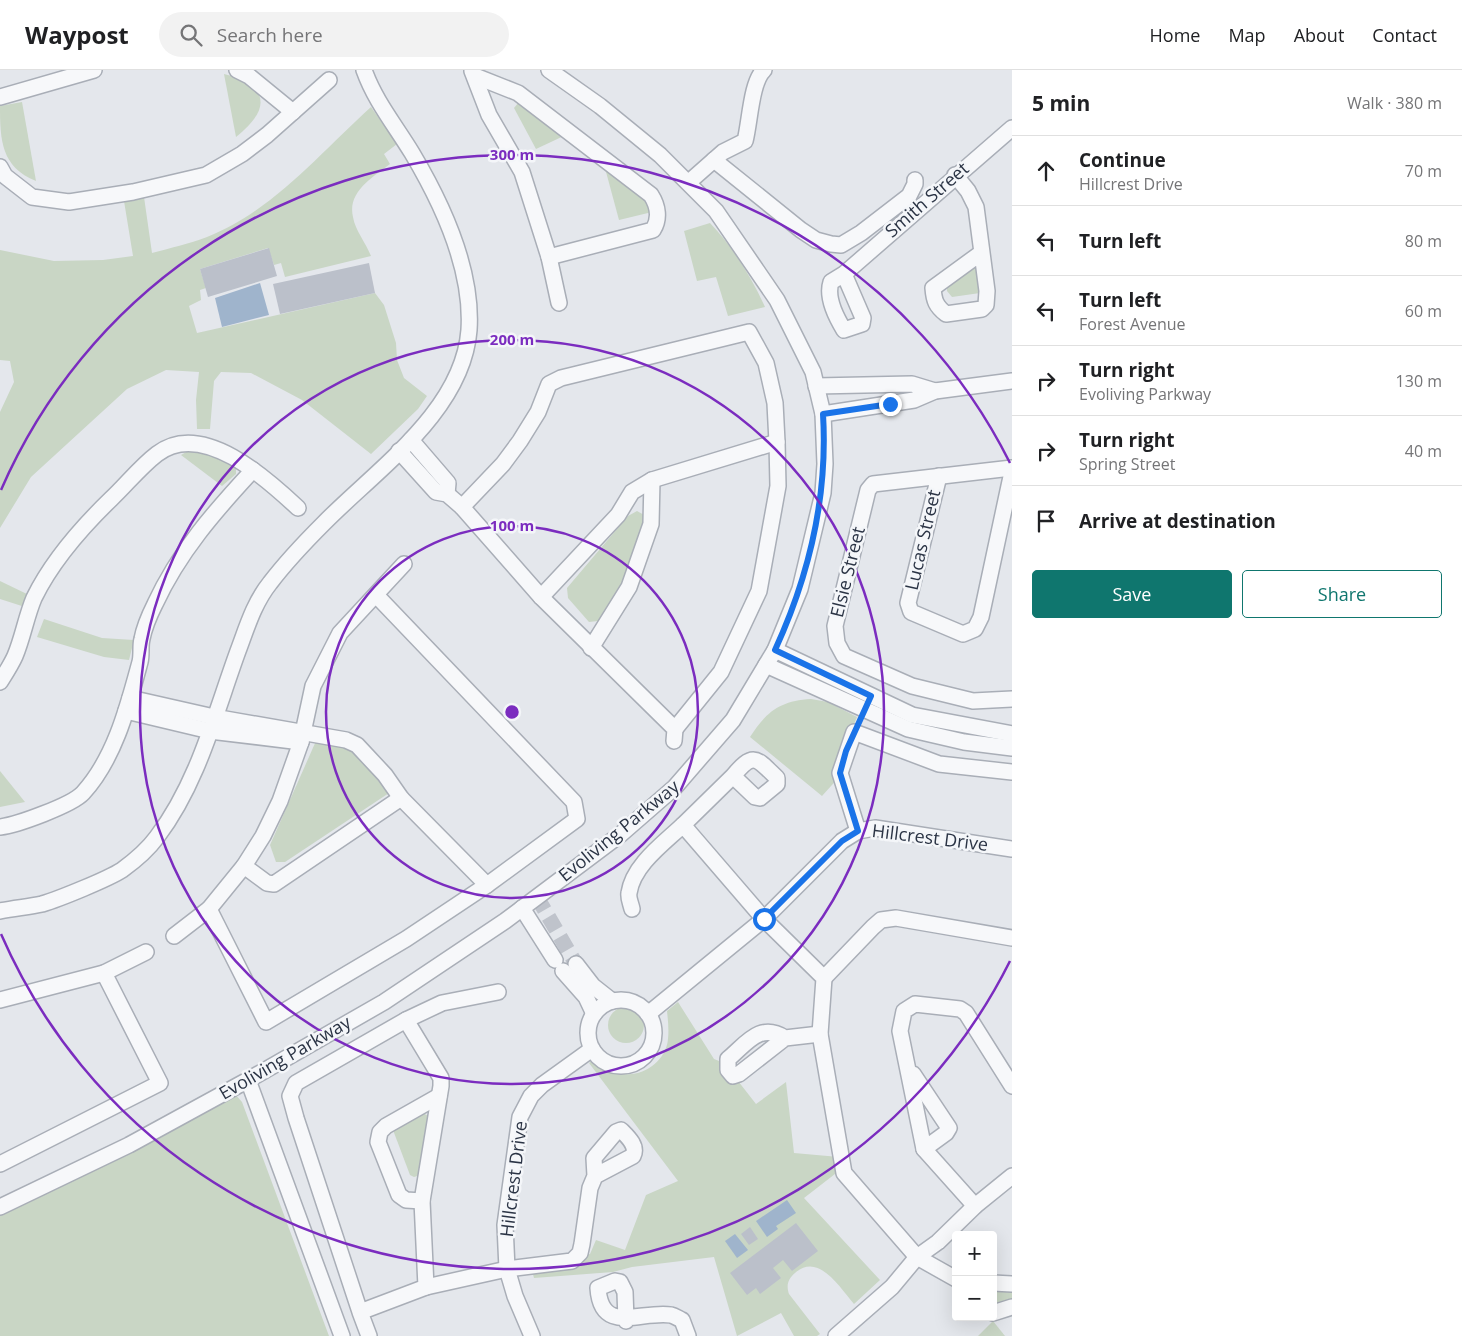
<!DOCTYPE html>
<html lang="en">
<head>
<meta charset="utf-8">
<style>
  body { margin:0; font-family:"Open Sans",sans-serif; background:#f2f2f2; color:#202124 }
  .controls { position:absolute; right:15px; bottom:15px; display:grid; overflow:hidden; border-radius:5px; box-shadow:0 5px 20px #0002 }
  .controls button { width:45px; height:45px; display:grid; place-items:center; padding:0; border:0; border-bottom:1px solid #e0e0e0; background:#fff; color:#202124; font:25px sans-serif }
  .stop { position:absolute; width:15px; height:15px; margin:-11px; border:4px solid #1a73e8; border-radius:50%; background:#fff }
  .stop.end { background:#1a73e8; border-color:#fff; box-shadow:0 1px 5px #0008 }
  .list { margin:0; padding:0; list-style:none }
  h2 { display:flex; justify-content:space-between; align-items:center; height:65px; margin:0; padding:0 20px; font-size:21px }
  h2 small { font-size:16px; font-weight:400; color:#757577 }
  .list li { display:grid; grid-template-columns:32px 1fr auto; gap:15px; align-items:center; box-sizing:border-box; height:70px; padding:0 20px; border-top:1px solid #e0e0e0 }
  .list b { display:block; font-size:19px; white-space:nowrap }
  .list p { margin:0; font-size:16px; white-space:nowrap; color:#757577 }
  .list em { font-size:16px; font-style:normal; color:#757577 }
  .actions { display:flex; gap:10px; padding:15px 20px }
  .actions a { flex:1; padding:11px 0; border:1px solid #0f766e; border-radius:5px; text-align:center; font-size:18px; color:#0f766e }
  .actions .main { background:#0f766e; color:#fff }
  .icon { flex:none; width:28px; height:28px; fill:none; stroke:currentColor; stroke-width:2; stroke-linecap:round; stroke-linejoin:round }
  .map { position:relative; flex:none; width:1012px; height:1266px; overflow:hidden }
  header { display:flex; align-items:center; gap:30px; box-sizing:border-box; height:70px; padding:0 25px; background:#fff; border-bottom:1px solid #e0e0e0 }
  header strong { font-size:24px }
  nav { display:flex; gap:28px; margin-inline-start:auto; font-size:18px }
  .search { width:350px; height:45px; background:#f2f2f2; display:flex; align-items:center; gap:12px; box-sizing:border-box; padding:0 18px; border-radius:28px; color:#757577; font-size:19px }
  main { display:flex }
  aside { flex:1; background:#fff }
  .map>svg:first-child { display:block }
  .green { fill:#c9d6c5 }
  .water { fill:#9fb4cc }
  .building { fill:#bbc0ca }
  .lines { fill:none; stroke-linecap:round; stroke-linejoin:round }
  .minor-tunnel { stroke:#bfc3cb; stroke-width:15; stroke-dasharray:15 8; stroke-linecap:butt }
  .minor-casing { stroke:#a9aeb7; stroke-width:18 }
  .minor { stroke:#f7f8fa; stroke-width:15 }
  .route { stroke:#1a73e8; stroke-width:6 }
  .ring { fill:none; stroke:#7b2cbf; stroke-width:2.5 }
  .labels { text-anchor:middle; stroke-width:5; stroke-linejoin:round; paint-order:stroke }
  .street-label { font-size:18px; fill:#2b3445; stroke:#f4f6f9 }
  .centre { fill:#7b2cbf; stroke:#f4f6f9; stroke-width:2.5 }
  .ring-label { font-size:15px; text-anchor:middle; font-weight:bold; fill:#7b2cbf; stroke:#f4f6f9; stroke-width:5; stroke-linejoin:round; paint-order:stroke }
</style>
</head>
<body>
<header>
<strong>Waypost</strong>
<div class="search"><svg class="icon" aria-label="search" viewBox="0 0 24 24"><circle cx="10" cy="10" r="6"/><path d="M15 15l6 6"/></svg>Search here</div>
<nav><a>Home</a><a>Map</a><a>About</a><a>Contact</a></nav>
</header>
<main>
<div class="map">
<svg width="1012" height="1266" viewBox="0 0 1012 1266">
  <rect width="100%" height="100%" fill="#e4e7ec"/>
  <g class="green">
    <path d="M224 4C270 16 271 39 236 67Z"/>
    <path d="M22 32 36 111C1 97 0 70 0 36Z"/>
    <polygon points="519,32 568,64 536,79 514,38"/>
    <path d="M371 37 397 74 384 84 390 94C373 107 347 122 353 147 355 160 366 173 371 186L285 207 281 193 274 195 268 178 200 199 206 218 200 220 201 230 189 236 197 263 375 223 384 235 396 273 397 290 404 308 427 326 418 339 371 384 302 330 251 303 221 302 214 311 210 359H197L196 330 199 302 166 300 127 319 31 407 0 458V342L14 312 10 291 0 290V180L54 191 103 190 133 186 124 131 144 127 152 183C170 178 189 174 207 167 273 141 320 83 371 37Z"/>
    <polygon points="602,87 649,126 653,139 648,143 619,150"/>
    <path d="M710 153C733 177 752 208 765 237L728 246 716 207 697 211 684 161Z"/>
    <polygon points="975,193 981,195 980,223 952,227 947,221 947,213"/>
    <polygon points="198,379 236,393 236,404 222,416 181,385 188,381"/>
    <path d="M637 441 646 446C634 484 623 520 598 551L589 552 568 528 567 518 628 446Z"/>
    <polygon points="0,511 29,525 25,537 0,529"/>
    <polygon points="44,549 102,568 134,570 129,590 104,587 37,567"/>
    <path d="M811 629 828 632 857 647 844 679 841 705 822 726 750 667C767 641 780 631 811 629Z"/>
    <polygon points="316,671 355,675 389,723 285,792 276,792 270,775"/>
    <polygon points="0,701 25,732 0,737"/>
    <path d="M678 932 714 989 724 993 756 1034 786 1012 794 1083 839 1087 844 1097 804 1128 880 1210 854 1234C840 1218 819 1182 795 1203 788 1209 786 1215 789 1224L820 1264 817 1266H794L781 1243 737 1266 714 1187 632 1197 613 1202 534 1208 530 1193 590 1184 596 1170 625 1180 646 1125 678 1111 589 993 596 988C603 994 610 1000 619 1003 641 1009 666 992 668 969 669 960 668 950 667 941Z"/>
    <circle cx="626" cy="955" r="18"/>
    <polygon points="234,1023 242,1032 329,1266 0,1266 0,1145 162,1067"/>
    <polygon points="420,1042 429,1046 424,1104 414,1107 410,1105 393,1060"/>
    <polygon points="993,1217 1008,1218 1012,1222 1012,1230 1007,1234 993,1238"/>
    <polygon points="993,1251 1005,1266 978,1266"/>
  </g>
  <g class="water">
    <polygon points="260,213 269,245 222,257 215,228"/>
    <polygon points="787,1130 796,1143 776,1156 778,1159 767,1167 756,1151"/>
    <polygon points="735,1164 748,1180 737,1188 725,1171"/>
  </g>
  <g class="building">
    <polygon points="269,178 277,206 208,227 200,199"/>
    <polygon points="369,193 375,223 280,244 273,214"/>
    <polygon points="796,1153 818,1181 792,1201 783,1190 773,1198 781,1208 760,1224 756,1218 747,1225 730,1203"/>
    <polygon points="750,1157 758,1169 749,1175 741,1164"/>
  </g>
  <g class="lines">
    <polyline class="minor-tunnel" points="537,827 576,894"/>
    <defs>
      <g id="minor">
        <polyline points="237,0 249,6 293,42"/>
        <polyline points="472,1 489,45 522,102 549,187 559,233"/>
        <path d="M475 6 518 23 651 125C658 136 660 149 653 160L549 187"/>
        <polyline points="0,27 94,0"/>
        <polyline points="714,90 801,160 816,170 831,174 841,175 861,163 909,126 915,114 915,110"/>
        <polyline points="0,97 5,106 32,127 69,132 133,122 206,105 242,84 267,65 329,10"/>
        <path d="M955 105 968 121 976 137 987 221 986 235 982 239 946 244C936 236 934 231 933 218L981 183"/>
        <path d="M689 112 723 82 745 71C750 52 751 12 764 0"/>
        <path d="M844 204 863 248 862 254 844 260C836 247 826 227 831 212L844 204 1012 58"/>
        <polyline points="816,316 912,314 935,321"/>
        <polyline points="823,344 914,330 935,321 1012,311"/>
        <polyline points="411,370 448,413 447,424"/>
        <polyline points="399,381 436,422 447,424 462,437 541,527 675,659 674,671"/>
        <polyline points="1012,398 873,414 868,420 835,556 837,573 844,586 912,616 973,631 1012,629"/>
        <polyline points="939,406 908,533 911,542 963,564 975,559 981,547 1012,402"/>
        <polyline points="462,437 503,394 520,371 538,342 549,314 561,308 749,262 766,293 775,333 777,372 778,416 759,521 721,602 675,659"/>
        <polyline points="541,527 618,445 632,422 652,410 777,372"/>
        <polyline points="591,578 629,517 651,454 652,410"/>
        <polyline points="775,580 912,645 1012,664"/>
        <polyline points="766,595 908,659 964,672 1012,678"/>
        <path d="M0 612C5 604 11 595 15 586 23 567 26 547 34 528 52 491 81 458 111 429 126 415 140 397 157 384 202 349 267 409 298 438"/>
        <polyline points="130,628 214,647 346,670 357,675 385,705 401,728 487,815"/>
        <polyline points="126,641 210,661 301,672"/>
        <path d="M683 755 733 706 755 727 760 728 777 714V708C756 688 754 681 733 706"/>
        <path d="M0 757C17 755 72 735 83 723 115 688 128 636 140 592 142 584 140 576 142 569 144 558 150 544 155 534 179 482 215 441 253 400"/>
        <polyline points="858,761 840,703 854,662 939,694 1012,702"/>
        <polyline points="244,796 267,813 274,814 401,728"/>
        <polyline points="522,838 555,890"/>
        <polyline points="209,839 266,952 406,869 487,815 577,749 574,732 376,525"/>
        <path d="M632 839C631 834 628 828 629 823 633 795 664 773 683 755L764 849 824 908 820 964 844 1103 917 1187 956 1209"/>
        <path d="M0 841C14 838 29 837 42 834 59 829 108 809 122 800 133 792 149 778 157 767 198 713 215 644 238 581 247 557 254 533 270 513 286 492 305 472 324 453 376 400 463 341 469 260 473 199 443 135 412 83 395 55 375 31 364 0"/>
        <polyline points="174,866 209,839 244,796 263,766 280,731 301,672 313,616 340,563 404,494"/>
        <polyline points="576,894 593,916 612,931"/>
        <polyline points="563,901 586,927 594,944"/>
        <polyline points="824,908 873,857 881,850 896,848 1012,868"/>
        <polyline points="0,930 104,903 146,882"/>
        <circle cx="621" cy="963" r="33"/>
        <polyline points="648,944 764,849 842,771 858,761 875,758 1012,779"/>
        <polyline points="406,950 442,933 498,922"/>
        <path d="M785 968C760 952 747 973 728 989V1000L733 1006 739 1004 785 968 820 964"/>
        <polyline points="913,1004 949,1058 946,1063 924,1079"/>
        <polyline points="248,1010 342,1266"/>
        <polyline points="0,1094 160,1013 104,903"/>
        <polyline points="422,1131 406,1130 399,1125 378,1072 380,1062 386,1056 439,1026"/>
        <polyline points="975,1136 924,1079 900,961 904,941 915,934 960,939 966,943 1012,1016"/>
        <polyline points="0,1137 129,1075 248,1010 384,932 505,851 621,764 675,717 733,650 775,580 800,519 823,423 825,394 823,344 813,302 777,230 716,141 660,85 600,36 549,0"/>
        <polyline points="993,1213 1012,1214"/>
        <path d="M426 1217 507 1199 572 1191 580 1183 582 1174 590 1118 595 1106 594 1088 616 1062 621 1060C628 1067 638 1076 633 1086L595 1106"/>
        <polyline points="360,1242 426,1217 422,1131 441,1016 441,1008 406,950 296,1013 290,1026 296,1048 360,1242 369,1266"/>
        <polyline points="993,1243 1012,1237"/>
        <path d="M626 1251 625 1222 620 1212 615 1211 598 1218C601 1266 642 1240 671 1245 675 1246 679 1249 682 1250L688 1266"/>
        <polyline points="532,1266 515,1226 507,1199 505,1155 520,1047 531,1026 542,1015 592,979"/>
        <polyline points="836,1266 892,1217 917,1187 938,1172 975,1136 1012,1106"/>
      </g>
    </defs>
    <use href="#minor" class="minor-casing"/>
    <use href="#minor" class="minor"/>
  </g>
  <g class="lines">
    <path class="route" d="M764 849 842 771 858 761 840 703 846 681 871 626 775 580C809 506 828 426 823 344L890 334"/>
  </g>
  <g class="ring">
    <circle cx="512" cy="642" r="186"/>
    <circle cx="512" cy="642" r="372"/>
    <path d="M1010 891A557 557 0 0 1 1 864M1 420A557 557 0 0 1 1010 393"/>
  </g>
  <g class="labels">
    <g class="street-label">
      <text transform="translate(927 130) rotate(-41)" y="6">Smith Street</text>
      <text transform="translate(923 470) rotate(-77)" y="6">Lucas Street</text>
      <text transform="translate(848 502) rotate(-76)" y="6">Elsie Street</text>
      <text transform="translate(619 761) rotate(-39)" y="6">Evoliving Parkway</text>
      <text transform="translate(930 768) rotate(7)" y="6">Hillcrest Drive</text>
      <text transform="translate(285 988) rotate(-30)" y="6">Evoliving Parkway</text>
      <text transform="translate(514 1109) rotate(-83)" y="6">Hillcrest Drive</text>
    </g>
  </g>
  <circle cx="512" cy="642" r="8" class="centre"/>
  <g class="ring-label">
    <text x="512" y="90">300 m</text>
    <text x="512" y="275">200 m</text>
    <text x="512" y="461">100 m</text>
  </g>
</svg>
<div class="controls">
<button>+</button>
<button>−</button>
</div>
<div class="stop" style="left:764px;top:849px"></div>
<div class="stop end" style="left:890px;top:334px"></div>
</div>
<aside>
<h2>5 min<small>Walk · 380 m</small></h2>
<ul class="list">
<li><svg class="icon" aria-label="ahead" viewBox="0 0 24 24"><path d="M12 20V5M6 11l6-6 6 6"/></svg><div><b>Continue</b><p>Hillcrest Drive</p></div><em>70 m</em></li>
<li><svg class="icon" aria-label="left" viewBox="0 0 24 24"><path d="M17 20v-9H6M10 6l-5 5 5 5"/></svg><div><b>Turn left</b></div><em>80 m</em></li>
<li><svg class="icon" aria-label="left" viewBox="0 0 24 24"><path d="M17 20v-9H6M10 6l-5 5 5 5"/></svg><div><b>Turn left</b><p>Forest Avenue</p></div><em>60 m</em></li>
<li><svg class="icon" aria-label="right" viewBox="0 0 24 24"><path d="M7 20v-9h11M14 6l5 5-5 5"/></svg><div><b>Turn right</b><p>Evoliving Parkway</p></div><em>130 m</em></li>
<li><svg class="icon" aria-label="right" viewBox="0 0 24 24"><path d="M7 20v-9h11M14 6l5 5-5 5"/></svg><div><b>Turn right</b><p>Spring Street</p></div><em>40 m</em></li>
<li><svg class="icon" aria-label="arrive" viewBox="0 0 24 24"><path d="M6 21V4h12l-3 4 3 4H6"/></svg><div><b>Arrive at destination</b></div></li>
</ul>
<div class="actions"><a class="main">Save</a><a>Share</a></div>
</aside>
</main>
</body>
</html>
